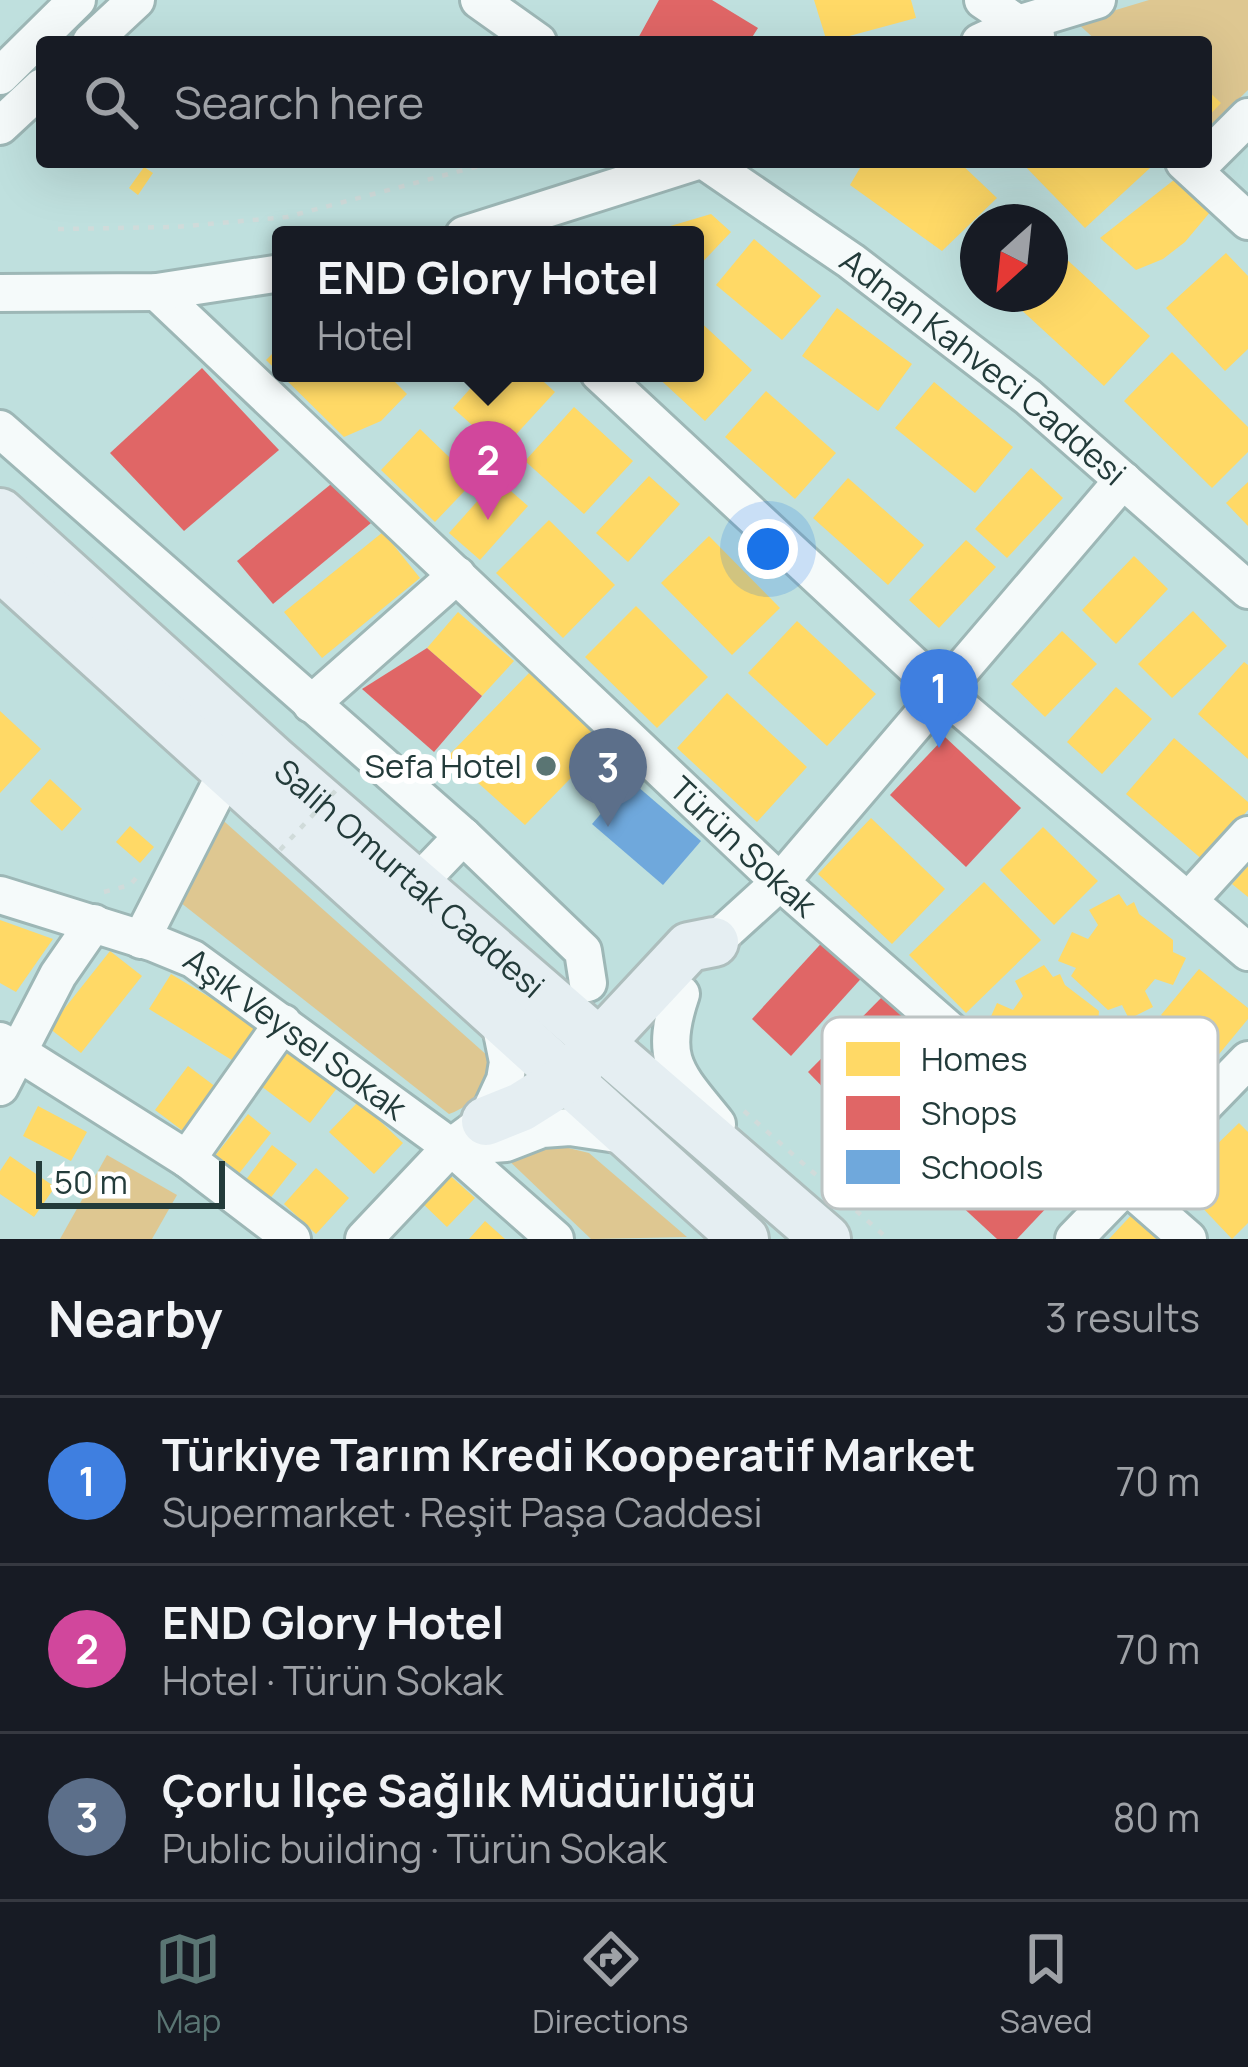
<!DOCTYPE html>
<html lang="en">
<head>
<meta charset="utf-8">
<style>
  body { margin:0; font-family:Manrope,sans-serif; background:#242831; color:#f1f3f6 }
  .compass { position:absolute; left:960px; top:204px; width:108px; height:108px; border-radius:50%; background:#171b24; box-shadow:0 12px 48px #0002; rotate:207deg }
  .scale { position:absolute; left:36px; bottom:30px; width:189px; box-sizing:border-box; padding-left:12px; border:6px solid #233b3a; border-top:0; font-size:33px; line-height:42px; white-space:nowrap; color:#233b3a; -webkit-text-stroke:9px #fff; paint-order:stroke }
  .you { position:absolute; left:768px; top:549px; width:42px; height:42px; margin:-30px; border:9px solid #fff; border-radius:50%; background:#1a73e8; box-shadow:0 0 0 18px #1a73e833 }
  .badge { display:grid; place-items:center; width:78px; height:78px; border-radius:50%; background:#5a7573; color:#fff; font-size:39px; font-weight:700 }
  .pin { position:absolute; translate:-50% -99px; filter:drop-shadow(0 3px 6px #0008) }
  .pin::after { content:''; position:absolute; top:63px; width:42px; height:36px; background:inherit; clip-path:polygon(0 0,100% 0,50% 100%) }
  .popup { position:absolute; left:272px; top:226px; width:432px; height:156px; box-sizing:border-box; display:grid; place-content:center; border-radius:12px; background:#171b24; filter:drop-shadow(0 3px 9px #0005); font-size:39px; white-space:nowrap; color:#9ea1a6 }
  .popup b { font-size:45px; color:#f1f3f6 }
  .popup::after { content:''; position:absolute; left:50%; top:100%; margin-left:-24px; border:24px solid transparent; border-top-color:#171b24 }
  .list { margin:0; padding:0; list-style:none }
  h2 { display:flex; justify-content:space-between; align-items:center; height:156px; margin:0; padding:0 48px; font-size:51px }
  h2 small { font-size:39px; font-weight:400; color:#9ea1a6 }
  .list li { display:grid; grid-template-columns:78px 1fr auto; gap:36px; align-items:center; box-sizing:border-box; height:168px; padding:0 48px; border-top:3px solid #363941 }
  .list b { display:block; font-size:45px; white-space:nowrap }
  .list p { margin:0; font-size:39px; white-space:nowrap; color:#9ea1a6 }
  .list em { font-size:39px; font-style:normal; color:#9ea1a6 }
  .icon { flex:none; width:66px; height:66px; fill:none; stroke:currentColor; stroke-width:2; stroke-linecap:round; stroke-linejoin:round }
  .map { position:relative; flex:none; width:1248px; height:1239px; overflow:hidden }
  .search { position:absolute; background:#171b24; box-shadow:0 12px 48px #0002; left:36px; right:36px; top:36px; height:132px; display:flex; align-items:center; gap:30px; box-sizing:border-box; padding:0 42px; border-radius:12px; color:#9ea1a6; font-size:45px }
  .sheet { height:660px; background:#171b24 }
  nav { display:flex; justify-content:space-around; align-items:center; box-sizing:border-box; height:168px; border-top:3px solid #363941; background:#171b24; font-size:33px; color:#9ea1a6 }
  nav a { display:grid; justify-items:center; gap:6px }
  nav .on { color:#5a7573 }
  .map>svg:first-child { display:block }
  .green { fill:#dec791 }
  .homes { fill:#ffd966 }
  .shops { fill:#e06666 }
  .schools { fill:#6fa8dc }
  .lines { fill:none; stroke-linecap:round; stroke-linejoin:round }
  .minor-casing { stroke:#9db7b6; stroke-width:42 }
  .major-casing { stroke:#adbebd; stroke-width:54 }
  .path { stroke:#d0dbda; stroke-width:4.5; stroke-dasharray:6 9; stroke-linecap:butt }
  .minor { stroke:#f5fafa; stroke-width:36 }
  .major { stroke:#e5eef2; stroke-width:48 }
  .path-bridge { stroke:#d0dbda; stroke-width:4.5; stroke-dasharray:6 9; stroke-linecap:butt }
  .poi-dot { fill:#5a7573; stroke:#fff; stroke-width:4.5 }
  .labels { text-anchor:middle; stroke-width:12; stroke-linejoin:round; paint-order:stroke }
  .street-label { font-size:33px; fill:#233b3a; stroke:#fff }
  .poi-label { font-size:33px; fill:#233b3a; stroke:#fff; text-anchor:end }
  .key { fill:#fff; stroke:#bdc4c4; stroke-width:3 }
  .key-label { font-size:33px; fill:#233b3a }
</style>
</head>
<body>
<div class="map">
<svg width="1248" height="1239" viewBox="0 0 1248 1239">
  <rect width="100%" height="100%" fill="#bfe0de"/>
  <g class="green">
    <polygon points="1149,0 1248,0 1248,90 1206,131 1206,42 1098,42 1076,22"/>
    <path d="M217 815 489 1057C488 1087 478 1103 449 1114L176 899Z"/>
    <polygon points="548,1143 589,1153 687,1237 591,1239 504,1156"/>
    <polygon points="107,1155 177,1195 152,1239 60,1239"/>
  </g>
  <g class="homes">
    <polygon points="814,0 911,0 916,18 827,42"/>
    <polygon points="1206,89 1221,103 1206,119"/>
    <polygon points="882,162 959,162 997,198 942,251 850,185 860,168"/>
    <polygon points="1021,162 1144,162 1150,168 1085,228"/>
    <polygon points="144,167 153,173 138,195 129,188"/>
    <polygon points="1184,172 1216,205 1185,242 1163,259 1136,270 1100,238"/>
    <polygon points="711,214 731,232 695,270 695,235 640,235"/>
    <polygon points="754,239 821,296 782,340 716,285"/>
    <polygon points="1226,253 1248,276 1248,349 1225,371 1166,308"/>
    <polygon points="1062,255 1150,336 1104,386 1016,305 1026,294 1050,294 1050,268"/>
    <polygon points="837,308 912,364 878,411 802,356"/>
    <polygon points="695,317 752,370 705,421 653,373 695,373"/>
    <polygon points="281,345 281,373 386,373 407,394 381,421 344,437 266,360"/>
    <polygon points="1172,352 1248,427 1248,452 1212,488 1124,401"/>
    <polygon points="484,373 534,373 555,392 501,451 453,408"/>
    <polygon points="934,382 1013,447 975,493 895,428"/>
    <polygon points="766,391 836,453 795,499 725,437"/>
    <polygon points="574,407 633,461 584,514 525,461"/>
    <polygon points="420,429 474,481 435,522 381,470"/>
    <polygon points="1031,468 1063,498 1007,558 975,529"/>
    <polygon points="649,476 680,504 628,562 596,533"/>
    <polygon points="848,478 924,545 888,585 813,518"/>
    <polygon points="497,479 528,506 480,560 449,533"/>
    <polygon points="1248,482 1248,526 1226,503"/>
    <polygon points="549,520 615,585 563,638 496,573"/>
    <polygon points="383,532 420,578 322,658 284,612"/>
    <polygon points="709,536 780,608 732,655 661,583"/>
    <polygon points="966,540 996,567 939,628 909,600"/>
    <polygon points="1134,556 1168,589 1116,644 1082,610"/>
    <polygon points="636,606 708,677 657,728 585,657"/>
    <polygon points="1193,611 1227,646 1172,698 1138,664"/>
    <polygon points="458,612 514,661 482,696 427,648"/>
    <polygon points="797,621 876,694 827,746 748,673"/>
    <polygon points="1062,631 1097,664 1045,717 1011,684"/>
    <polygon points="1244,662 1248,665 1248,759 1198,714"/>
    <polygon points="531,671 608,740 525,825 448,756"/>
    <polygon points="1116,687 1152,719 1102,774 1067,742"/>
    <polygon points="727,693 807,767 757,822 677,748"/>
    <polygon points="0,711 41,749 0,793"/>
    <polygon points="1174,738 1248,802 1248,810 1204,861 1126,794"/>
    <polygon points="50,779 82,809 62,831 30,801"/>
    <polygon points="871,818 945,889 892,944 818,874"/>
    <polygon points="130,826 154,847 140,863 116,842"/>
    <polygon points="1043,827 1098,881 1054,925 1000,870"/>
    <polygon points="1248,866 1248,897 1232,884"/>
    <polygon points="984,882 1041,940 966,1013 909,955"/>
    <polygon points="1119,894 1127,906 1134,902 1139,914 1173,940 1173,952 1186,958 1173,985 1155,979 1145,991 1153,1007 1129,1019 1122,1005 1108,1010 1071,976 1076,968 1058,961 1072,932 1088,939 1098,925 1089,910"/>
    <polygon points="0,920 53,939 16,992 0,983"/>
    <polygon points="110,951 142,976 81,1053 49,1028"/>
    <polygon points="1044,965 1053,977 1060,974 1065,985 1099,1011 1098,1023 1112,1029 1099,1056 1081,1050 1071,1062 1079,1078 1054,1090 1047,1076 1034,1081 996,1048 1001,1040 984,1032 997,1003 1013,1010 1023,996 1015,981"/>
    <polygon points="1199,969 1248,1008 1248,1019 1215,1059 1161,1015"/>
    <polygon points="171,974 257,1026 235,1062 149,1009"/>
    <polygon points="937,1034 966,1061 891,1141 862,1114"/>
    <polygon points="294,1041 344,1079 310,1123 261,1086"/>
    <polygon points="1142,1048 1183,1091 1120,1150 1080,1108"/>
    <polygon points="188,1066 220,1090 187,1134 155,1110"/>
    <polygon points="359,1101 403,1143 374,1174 329,1132"/>
    <polygon points="38,1106 87,1132 71,1161 23,1136"/>
    <polygon points="248,1114 271,1133 237,1176 214,1157"/>
    <polygon points="1239,1123 1248,1132 1248,1223 1232,1239 1178,1182"/>
    <polygon points="272,1145 297,1164 269,1200 245,1181"/>
    <polygon points="10,1156 55,1187 34,1217 0,1194 0,1171"/>
    <polygon points="316,1168 349,1198 316,1234 284,1204"/>
    <polygon points="446,1172 475,1198 447,1227 419,1200"/>
    <polygon points="1137,1209 1169,1239 1109,1239"/>
    <polygon points="485,1221 505,1239 469,1239"/>
  </g>
  <g class="shops">
    <polygon points="659,0 712,0 758,28 749,42 707,42 702,38 700,42 636,42"/>
    <polygon points="202,368 279,450 184,531 110,453"/>
    <polygon points="336,480 371,523 273,604 237,561"/>
    <polygon points="427,648 482,696 434,752 362,689"/>
    <polygon points="945,737 1021,808 966,867 890,795"/>
    <polygon points="828,936 867,972 791,1056 752,1019"/>
    <polygon points="885,994 922,1030 844,1109 808,1072"/>
    <polygon points="1019,1108 1084,1168 1017,1239 997,1239 943,1189"/>
  </g>
  <polygon class="schools" points="630,780 701,841 663,885 592,824"/>
  <g class="lines">
    <defs>
      <g id="minor">
        <polyline points="479,0 538,42"/>
        <polyline points="983,0 1036,36"/>
        <polyline points="91,42 136,0"/>
        <polyline points="980,42 1021,23 1097,0"/>
        <polyline points="0,76 77,0"/>
        <polyline points="0,126 42,87"/>
        <polyline points="1206,159 1248,117"/>
        <path id="s1" d="M706 162 851 261 1028 397 1248 590"/>
        <polyline points="1184,162 1248,221"/>
        <polyline points="464,235 694,162"/>
        <path id="s2" d="M157 292 780 882 1188 1239"/>
        <polyline points="0,293 157,292 281,273"/>
        <polyline points="599,373 941,691 1248,952"/>
        <polyline points="0,429 463,836 583,951 588,983"/>
        <polyline points="311,704 457,575"/>
        <polyline points="418,883 463,836"/>
        <path id="s3" d="M0 895 154 943 193 959 451 1147 555 1239"/>
        <polyline points="1188,901 1248,835"/>
        <polyline points="141,940 227,771"/>
        <polyline points="714,942 780,882 1123,480"/>
        <path d="M681 994C658 1061 677 1074 717 1124"/>
        <polyline points="0,1041 187,1159 292,1239"/>
        <polyline points="0,1087 58,975 94,923"/>
        <polyline points="451,1147 506,1143 542,1129 570,1127 630,1136"/>
        <polyline points="187,1159 283,1023"/>
        <polyline points="364,1239 451,1147 486,1121 505,1080 508,1062 499,1017"/>
        <polyline points="1074,1239 1248,1060"/>
      </g>
      <g id="major">
        <path id="s4" d="M0 513 274 761 826 1239"/>
        <polyline points="0,566 744,1239"/>
        <polyline points="486,1121 521,1107 567,1078 689,947 714,942"/>
      </g>
    </defs>
    <use href="#minor" class="minor-casing"/>
    <use href="#major" class="major-casing"/>
    <g class="path">
      <polyline points="58,229 175,227 287,217 494,162"/>
      <polyline points="104,892 130,885 136,878"/>
      <polyline points="744,1111 888,1239"/>
    </g>
    <use href="#minor" class="minor"/>
    <use href="#major" class="major"/>
    <polyline class="path-bridge" points="280,850 341,785"/>
  </g>
  <circle class="poi-dot" cx="546" cy="766" r="12"/>
  <g class="labels">
    <g class="street-label">
      <text dy="12" stroke="none"><textPath href="#s1" startOffset="345">Adnan Kahveci Caddesi</textPath></text>
      <text dy="12" stroke="none"><textPath href="#s2" startOffset="807">Türün Sokak</textPath></text>
      <text dy="12" stroke="none"><textPath href="#s4" startOffset="549">Salih Omurtak Caddesi</textPath></text>
      <text dy="12" stroke="none"><textPath href="#s3" startOffset="330">Aşık Veysel Sokak</textPath></text>
    </g>
    <g class="poi-label">
      <text x="522" y="778">Sefa Hotel</text>
    </g>
  </g>
  <rect x="822" y="1017" width="396" height="192" rx="18" class="key"/>
  <rect x="846" y="1042" width="54" height="34" fill="#ffd966"/>
  <rect x="846" y="1096" width="54" height="34" fill="#e06666"/>
  <rect x="846" y="1150" width="54" height="34" fill="#6fa8dc"/>
  <g class="key-label">
    <text x="921" y="1071">Homes</text>
    <text x="921" y="1125">Shops</text>
    <text x="921" y="1179">Schools</text>
  </g>
</svg>
<svg class="compass" viewBox="-18 -18 36 36"><path d="M0-13l5 13h-10z" fill="#e53935"/><path d="M0 13l5-13h-10z" fill="#9ea1a6"/></svg>
<div class="scale">50 m</div>
<div class="you"></div>
<div class="pin badge" style="left:939px;top:748px;background:#3f7fe0">1</div>
<div class="pin badge" style="left:488px;top:520px;background:#d1479c">2</div>
<div class="popup"><b>END Glory Hotel</b>Hotel</div>
<div class="pin badge" style="left:608px;top:827px;background:#5c6f8a">3</div>
<div class="search"><svg class="icon" aria-label="search" viewBox="0 0 24 24"><circle cx="10" cy="10" r="6"/><path d="M15 15l6 6"/></svg>Search here</div>
</div>
<section class="sheet">
<h2>Nearby<small>3 results</small></h2>
<ul class="list">
<li><span class="badge" style="background:#3f7fe0">1</span><div><b>Türkiye Tarım Kredi Kooperatif Market</b><p>Supermarket · Reşit Paşa Caddesi</p></div><em>70 m</em></li>
<li><span class="badge" style="background:#d1479c">2</span><div><b>END Glory Hotel</b><p>Hotel · Türün Sokak</p></div><em>70 m</em></li>
<li><span class="badge" style="background:#5c6f8a">3</span><div><b>Çorlu İlçe Sağlık Müdürlüğü</b><p>Public building · Türün Sokak</p></div><em>80 m</em></li>
</ul>
</section>
<nav>
<a class="on"><svg class="icon" aria-label="map" viewBox="0 0 24 24"><path d="M3 6l6-2 6 2 6-2v14l-6 2-6-2-6 2zM9 4v14M15 6v14"/></svg>Map</a>
<a><svg class="icon" aria-label="directions" viewBox="0 0 24 24"><path d="M12 3l9 9-9 9-9-9zM9 14v-3h6M13 9l2 2-2 2"/></svg>Directions</a>
<a><svg class="icon" aria-label="saved" viewBox="0 0 24 24"><path d="M7 4h10v16l-5-4-5 4z"/></svg>Saved</a>
</nav>
</body>
</html>
